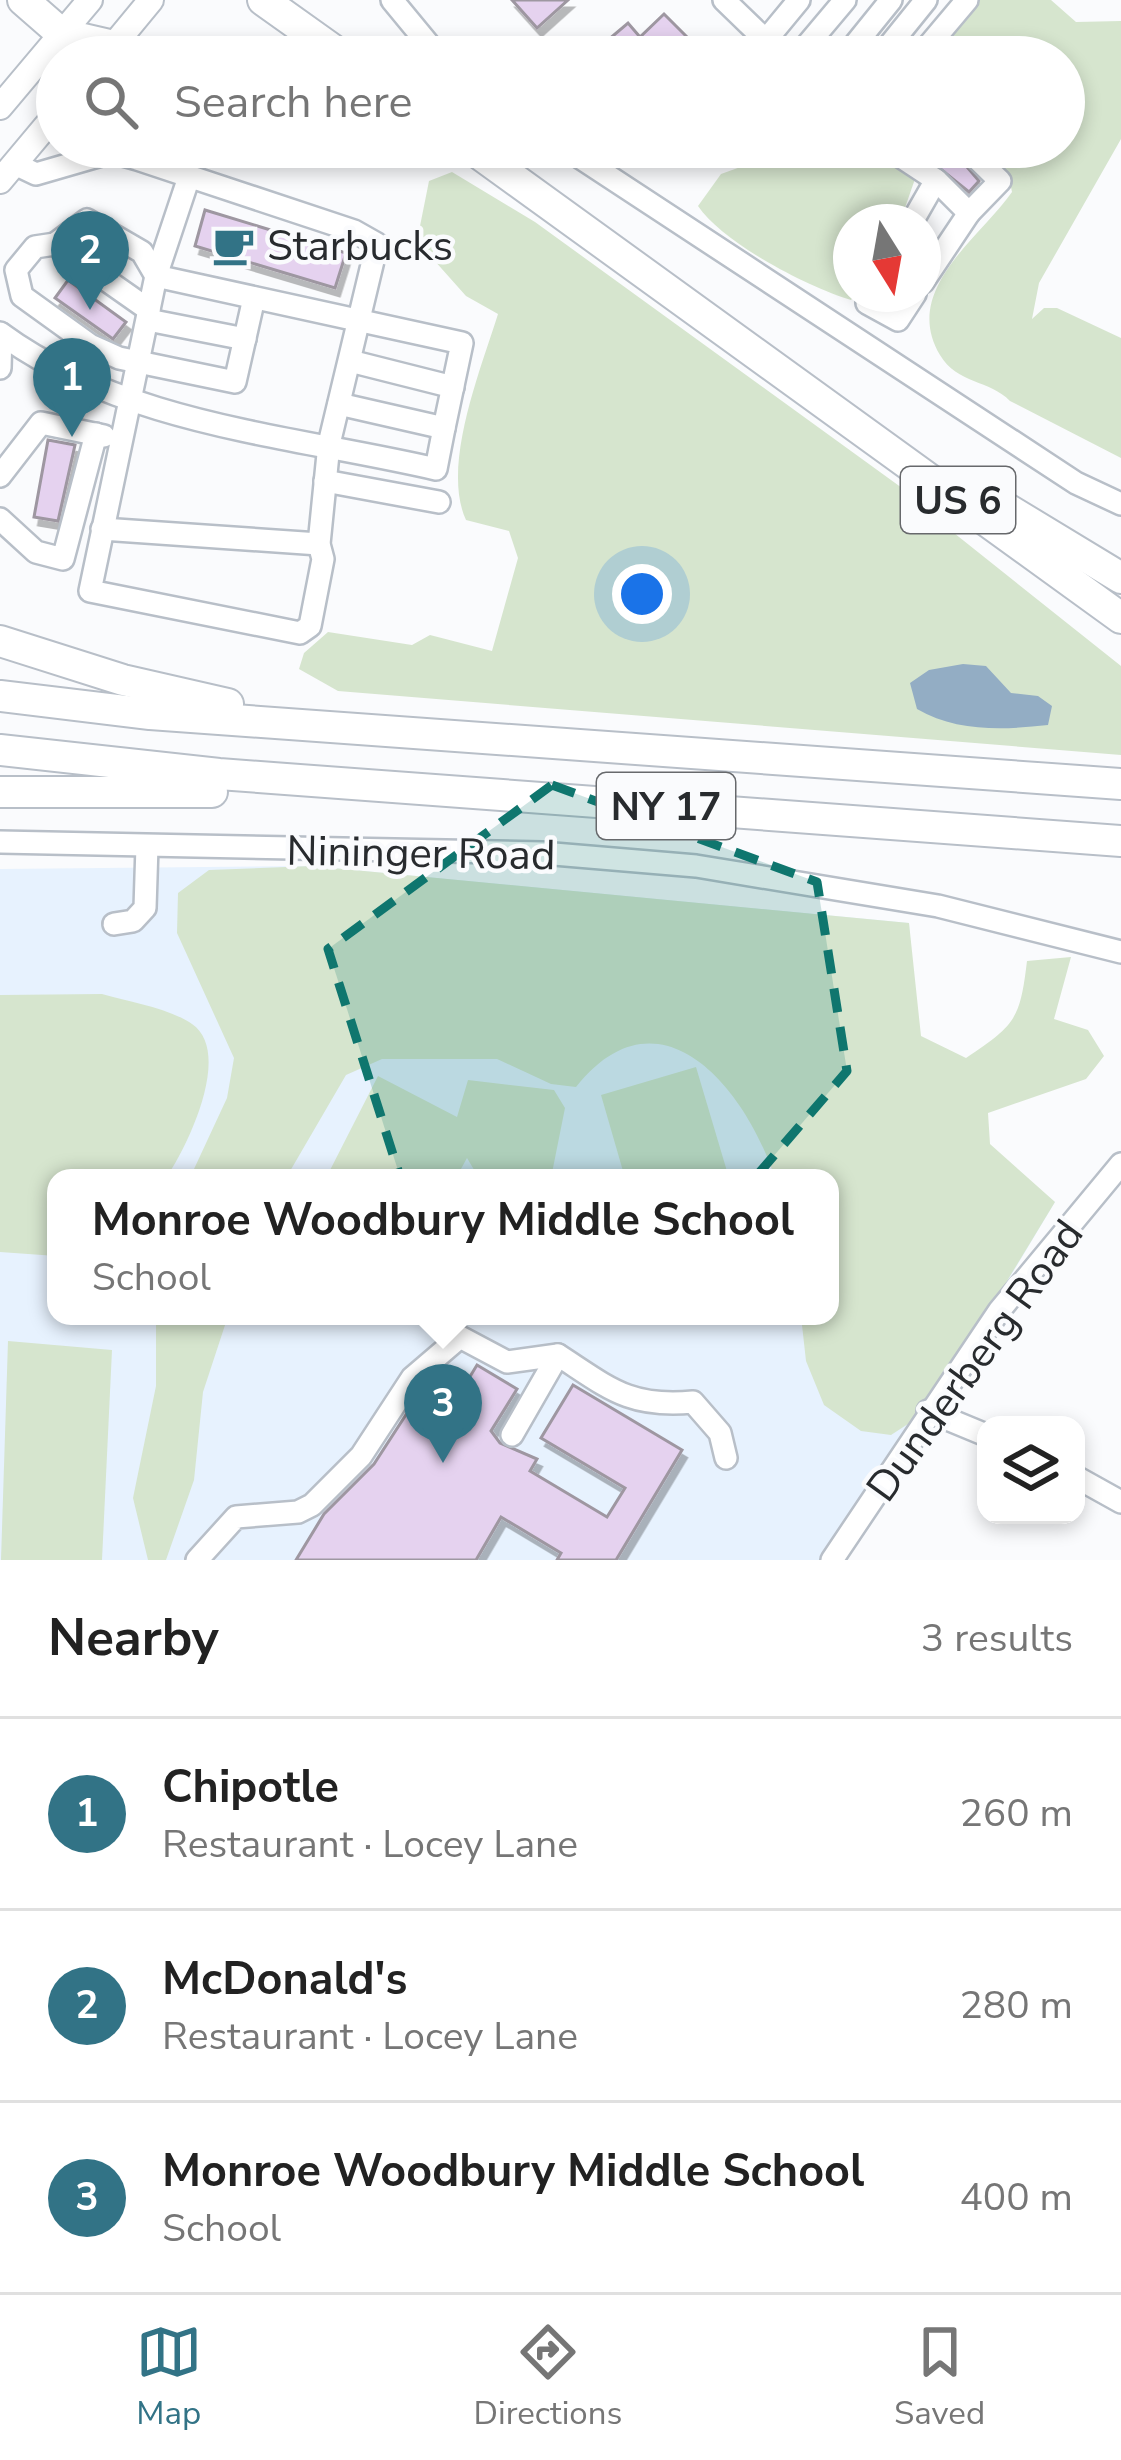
<!DOCTYPE html>
<html lang="en">
<head>
<meta charset="utf-8">
<style>
  body { margin:0; font-family:"Nunito Sans",sans-serif; background:#f6f6f6; color:#222 }
  .controls { position:absolute; right:36px; bottom:36px; display:grid; overflow:hidden; border-radius:24px; box-shadow:0 6px 18px #0003 }
  .controls button { width:108px; height:108px; display:grid; place-items:center; padding:0; border:0; border-bottom:3px solid #e0e0e0; background:#fff; color:#222; font:60px sans-serif }
  .compass { position:absolute; left:833px; top:204px; width:108px; height:108px; border-radius:50%; background:#fff; box-shadow:0 6px 18px #0003; rotate:169deg }
  .you { position:absolute; left:642px; top:594px; width:42px; height:42px; margin:-30px; border:9px solid #fff; border-radius:50%; background:#1a73e8; box-shadow:0 0 0 18px #1a73e833 }
  .badge { display:grid; place-items:center; width:78px; height:78px; border-radius:50%; background:#327386; color:#fff; font-size:39px; font-weight:700 }
  .pin { position:absolute; translate:-50% -99px; filter:drop-shadow(0 3px 6px #0008) }
  .pin::after { content:''; position:absolute; top:63px; width:42px; height:36px; background:inherit; clip-path:polygon(0 0,100% 0,50% 100%) }
  .popup { position:absolute; left:47px; top:1169px; width:792px; height:156px; box-sizing:border-box; display:grid; place-content:center; border-radius:24px; background:#fff; filter:drop-shadow(0 3px 9px #0005); font-size:39px; white-space:nowrap; color:#767676 }
  .popup b { font-size:45px; color:#222 }
  .popup::after { content:''; position:absolute; left:50%; top:100%; margin-left:-24px; border:24px solid transparent; border-top-color:#fff }
  .list { margin:0; padding:0; list-style:none }
  h2 { display:flex; justify-content:space-between; align-items:center; height:156px; margin:0; padding:0 48px; font-size:51px }
  h2 small { font-size:39px; font-weight:400; color:#767676 }
  .list li { display:grid; grid-template-columns:78px 1fr auto; gap:36px; align-items:center; box-sizing:border-box; height:192px; padding:0 48px; border-top:3px solid #e0e0e0 }
  .list b { display:block; font-size:45px; white-space:nowrap }
  .list p { margin:0; font-size:39px; white-space:nowrap; color:#767676 }
  .list em { font-size:39px; font-style:normal; color:#767676 }
  .icon { flex:none; width:66px; height:66px; fill:none; stroke:currentColor; stroke-width:2; stroke-linecap:round; stroke-linejoin:round }
  .map { position:relative; flex:none; width:1121px; height:1560px; overflow:hidden }
  .search { position:absolute; background:#fff; box-shadow:0 6px 18px #0003; left:36px; right:36px; top:36px; height:132px; display:flex; align-items:center; gap:30px; box-sizing:border-box; padding:0 42px; border-radius:66px; color:#767676; font-size:45px }
  .sheet { height:732px; background:#fff }
  nav { display:flex; justify-content:space-around; align-items:center; box-sizing:border-box; height:168px; border-top:3px solid #e0e0e0; background:#fff; font-size:33px; color:#767676 }
  nav a { display:grid; justify-items:center; gap:6px }
  nav .on { color:#327386 }
  .map>svg:first-child { display:block }
  .built { fill:#e7f2fe; fill-rule:evenodd }
  .green { fill:#d6e5ce }
  .water { fill:#93adc4 }
  .building { fill:#e5d2ef; stroke:#9e97a1; stroke-width:3; filter:url(#shadow) }
  .lines { fill:none; stroke-linecap:round; stroke-linejoin:round }
  .minor-casing { stroke:#b8bfc8; stroke-width:26 }
  .major-casing { stroke:#b8bfc8; stroke-width:28 }
  .highway-casing { stroke:#b8bfc8; stroke-width:34 }
  .minor { stroke:#fff; stroke-width:21 }
  .major { stroke:#fff; stroke-width:24 }
  .highway { stroke:#fff; stroke-width:30 }
  .marked { fill:#0f766e; fill-opacity:0.2; stroke:#0f766e; stroke-width:9; stroke-dasharray:24 15; stroke-linejoin:round }
  .labels { text-anchor:middle; stroke-width:9; stroke-linejoin:round; paint-order:stroke }
  .shield { fill:#fafbfd; stroke:#67696c; stroke-width:3 }
  .shield-label { font-size:39px; font-weight:bold; fill:#282b2e }
  .poi-label { font-size:42px; fill:#282b2e; stroke:#fafbfd; text-anchor:start }
  .street-label { font-size:42px; fill:#282b2e; stroke:#fafbfd }
</style>
</head>
<body>
<div class="map">
<svg width="1121" height="1560" viewBox="0 0 1121 1560">
  <defs>
    <filter id="shadow"><feDropShadow dx="4.5" dy="8" stdDeviation="0" flood-color="#0004"/></filter>
  </defs>
  <rect width="100%" height="100%" fill="#fafbfd"/>
  <path class="built" d="M312 866 909 923 922 1096 1055 1202 841 1560H0V869ZM56 1178H830V1316H56Z"/>
  <g class="green">
    <path d="M972 0H1051L1076 22 1121 21V139L1039 283 1032 319 1044 308H1057L1121 338V458L1010 401C990 380 957 384 940 355 901 290 980 238 1012 192L1008 172 980 147H1064V57H937L970 14Z"/>
    <path d="M750 147H862L915 179 900 222H851L855 294 851 300C807 287 723 243 698 206L721 174 746 165Z"/>
    <path d="M452 172 535 222 931 509 941 528 954 533 1121 666V755L338 691 299 669 304 653 328 632 412 645 430 635 492 651 518 558 509 531 466 520C441 466 481 369 498 314L466 296 417 241 429 181Z"/>
    <path d="M312 866 909 923 921 1036 966 1058C1015 1025 1020 1020 1027 961L1071 957 1054 1019 1088 1030 1104 1056 1086 1079 988 1113 990 1144 1055 1202 928 1411 891 1435 861 1431 824 1405 806 1361 801 1316H830V1178H775C746 1089 660 982 576 1087L551 1084 497 1059H382L346 1075 286 1178H184L194 1169 227 1098 234 1058 177 933 178 893 209 870Z"/>
    <path d="M102 994C129 1002 169 1008 192 1024 233 1052 188 1146 166 1178H56V1256L0 1252V995Z"/>
    <polygon points="696,1067 729,1178 625,1178 601,1095"/>
    <polygon points="378,1076 457,1117 468,1080 554,1090 565,1108 551,1178 479,1178 467,1158 456,1178 326,1178"/>
    <polygon points="156,1316 228,1316 203,1392 194,1480 166,1560 148,1560 133,1498 156,1386"/>
    <polygon points="8,1341 112,1350 102,1560 1,1560"/>
  </g>
  <path class="water" d="M963 664 986 666 1011 693 1038 696 1052 706 1048 725C1004 730 956 732 917 709L910 683 929 670Z"/>
  <g class="building">
    <polygon points="512,0 568,0 537,28"/>
    <polygon points="664,14 707,57 621,57 608,40 628,23 640,37"/>
    <polygon points="913,147 950,147 979,181 969,192"/>
    <polygon points="205,210 346,253 335,288 195,246"/>
    <polygon points="68,280 126,322 113,339 55,298"/>
    <polygon points="48,440 75,445 58,521 34,517"/>
    <polygon points="477,1365 517,1389 491,1431 500,1443 537,1459 530,1471 607,1517 625,1488 541,1438 573,1385 682,1450 616,1560 557,1560 561,1553 501,1517 476,1560 296,1560 324,1514 374,1464 422,1390 451,1408"/>
  </g>
  <g class="lines">
    <defs>
      <g id="minor">
        <polyline points="392,0 439,57"/>
        <polyline points="724,0 783,57"/>
        <polyline points="766,40 799,0"/>
        <polyline points="797,57 845,0"/>
        <polyline points="845,57 891,0"/>
        <polyline points="880,57 926,0"/>
        <polyline points="919,57 967,0"/>
        <polyline points="564,147 1076,483 1121,504"/>
        <polyline points="886,147 936,180 969,213 1000,181 965,147"/>
        <polyline points="15,164 36,174 112,152 137,159 354,231 377,244 329,444 319,544 323,559 310,626 300,633 90,591 156,276 189,177"/>
        <polyline points="912,222 936,180"/>
        <polyline points="55,244 87,220 142,252 156,276"/>
        <polyline points="156,276 462,343 444,428 339,404"/>
        <polyline points="923,282 969,213"/>
        <polyline points="872,294 867,303 898,320 915,294"/>
        <polyline points="149,310 55,244 35,247 16,270 22,296 90,345 119,358 235,382 254,298"/>
        <polyline points="148,320 245,339"/>
        <path d="M0 333C125 425 289 435 436 469L444 428"/>
        <polyline points="350,361 453,387"/>
        <polyline points="0,368 1,334"/>
        <polyline points="0,476 41,423 104,436"/>
        <polyline points="325,481 439,502"/>
        <polyline points="0,519 36,552 63,559 96,434"/>
        <polyline points="102,529 319,544"/>
        <polyline points="0,842 542,853 696,866 938,906 1121,952"/>
        <polyline points="114,924 133,921 145,908 147,846"/>
        <polyline points="928,1411 986,1435"/>
        <polyline points="512,1435 558,1355"/>
        <polyline points="1076,1477 1121,1502"/>
        <path d="M197 1560 236 1517 298 1512 312 1505 361 1456 412 1378 460 1337 507 1362 558 1355C609 1388 629 1408 693 1402L720 1433 726 1458"/>
        <polyline points="832,1560 999,1311 1121,1164"/>
      </g>
      <g id="major">
        <polyline points="104,57 151,0"/>
        <polyline points="0,107 90,0"/>
        <polyline points="0,181 57,113"/>
      </g>
      <g id="highway">
        <polyline points="23,0 62,34 114,46"/>
        <polyline points="263,0 343,57"/>
        <polyline points="470,147 1121,618"/>
        <polyline points="971,487 1121,578"/>
        <polyline points="0,641 123,680 228,704"/>
        <polyline points="0,696 150,714 1121,784"/>
        <polyline points="0,750 219,774 1121,841"/>
        <polyline points="0,792 212,792"/>
      </g>
    </defs>
    <use href="#minor" class="minor-casing"/>
    <use href="#major" class="major-casing"/>
    <use href="#highway" class="highway-casing"/>
    <use href="#minor" class="minor"/>
    <use href="#major" class="major"/>
    <use href="#highway" class="highway"/>
  </g>
  <path class="marked" d="M552 785 817 882 847 1071 652 1297 414 1221 328 949Z"/>
  <defs>
    <symbol id="cafe-bare" viewBox="-9 -9 18 18"><path d="M-5.5-4.5H6V0H3Q3 3.5 0 3.5H-2.5Q-5.5 3.5-5.5 0ZM3-3.2v2h1.7v-2ZM-6 4.5H4V6H-6Z" fill="#327386" stroke="#fafbfd" stroke-width="2.5" paint-order="stroke"/></symbol>
  </defs>
  <g fill-rule="evenodd">
    <use href="#cafe-bare" x="204" y="216" width="59" height="59"/>
  </g>
  <g class="labels">
    <g class="shield">
      <rect x="901" y="467" width="114" height="66" rx="9"/>
      <rect x="597" y="773" width="138" height="66" rx="9"/>
    </g>
    <g class="shield-label">
      <text x="958" y="514">US 6</text>
      <text x="666" y="820">NY 17</text>
    </g>
    <g class="poi-label">
      <text x="267" y="260">Starbucks</text>
    </g>
    <g class="street-label">
      <text transform="translate(421 852) rotate(1)" y="15">Nininger Road</text>
      <text transform="translate(974 1360) rotate(-54)" y="15">Dunderberg Road</text>
    </g>
  </g>
</svg>
<div class="controls">
<button><svg class="icon" aria-label="layers" viewBox="0 0 24 24"><path d="M12 4l9 5-9 5-9-5zM3 14l9 5 9-5"/></svg></button>
</div>
<svg class="compass" viewBox="-18 -18 36 36"><path d="M0-13l5 13h-10z" fill="#e53935"/><path d="M0 13l5-13h-10z" fill="#767676"/></svg>
<div class="you"></div>
<div class="pin badge" style="left:72px;top:437px">1</div>
<div class="pin badge" style="left:90px;top:310px">2</div>
<div class="pin badge" style="left:443px;top:1463px">3</div>
<div class="popup"><b>Monroe Woodbury Middle School</b>School</div>
<div class="search"><svg class="icon" aria-label="search" viewBox="0 0 24 24"><circle cx="10" cy="10" r="6"/><path d="M15 15l6 6"/></svg>Search here</div>
</div>
<section class="sheet">
<h2>Nearby<small>3 results</small></h2>
<ul class="list">
<li><span class="badge">1</span><div><b>Chipotle</b><p>Restaurant · Locey Lane</p></div><em>260 m</em></li>
<li><span class="badge">2</span><div><b>McDonald's</b><p>Restaurant · Locey Lane</p></div><em>280 m</em></li>
<li><span class="badge">3</span><div><b>Monroe Woodbury Middle School</b><p>School</p></div><em>400 m</em></li>
</ul>
</section>
<nav>
<a class="on"><svg class="icon" aria-label="map" viewBox="0 0 24 24"><path d="M3 6l6-2 6 2 6-2v14l-6 2-6-2-6 2zM9 4v14M15 6v14"/></svg>Map</a>
<a><svg class="icon" aria-label="directions" viewBox="0 0 24 24"><path d="M12 3l9 9-9 9-9-9zM9 14v-3h6M13 9l2 2-2 2"/></svg>Directions</a>
<a><svg class="icon" aria-label="saved" viewBox="0 0 24 24"><path d="M7 4h10v16l-5-4-5 4z"/></svg>Saved</a>
</nav>
</body>
</html>
